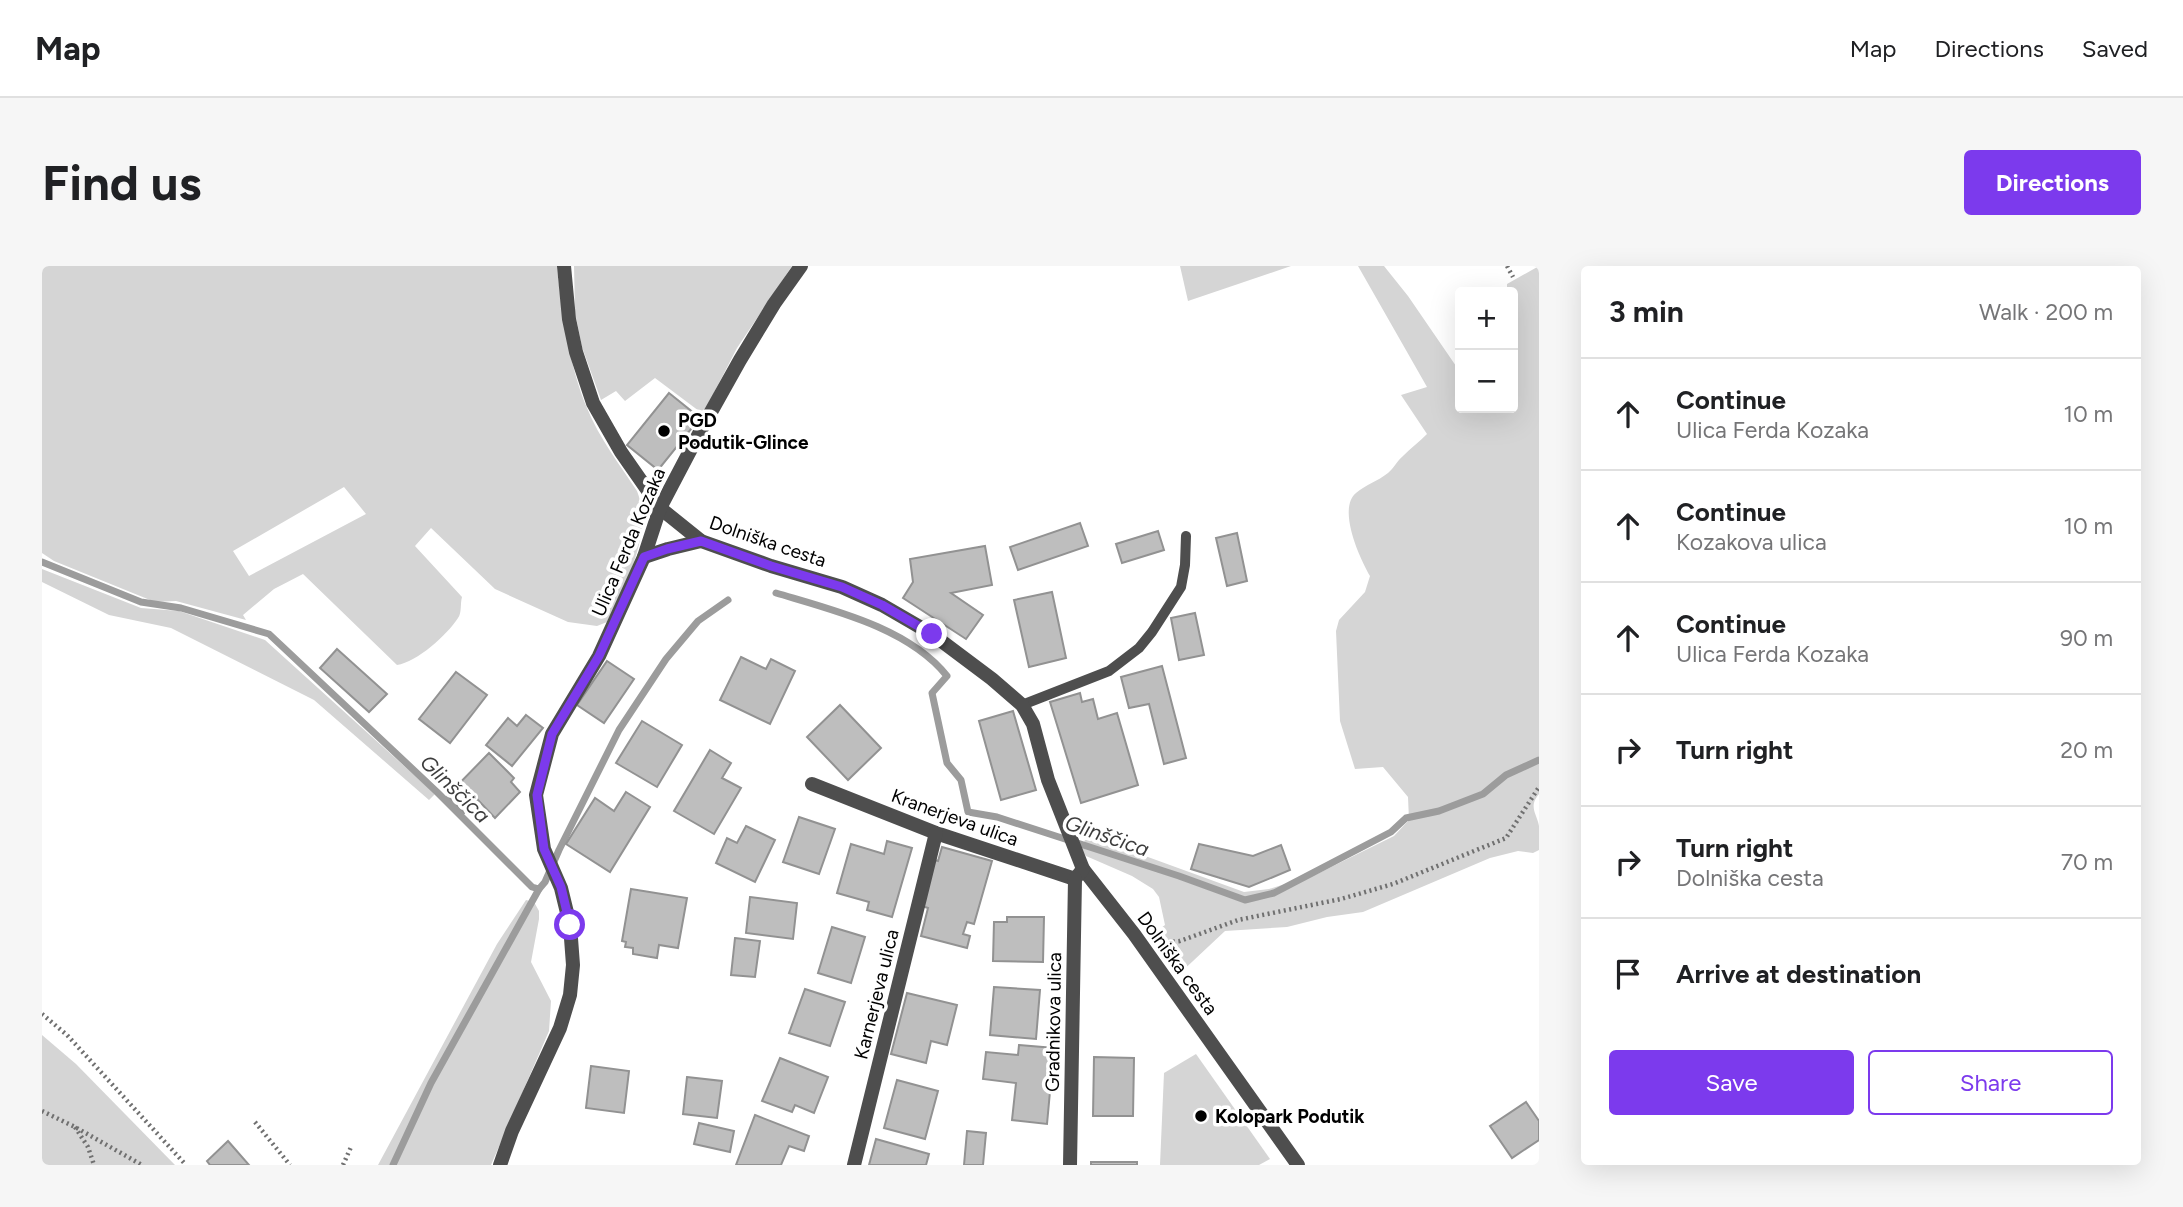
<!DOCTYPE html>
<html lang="en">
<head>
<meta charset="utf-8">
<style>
  body { margin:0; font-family:Figtree,sans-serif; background:#f6f6f6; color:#202124 }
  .controls { position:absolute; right:21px; top:21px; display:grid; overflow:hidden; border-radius:7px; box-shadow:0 7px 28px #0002 }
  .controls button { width:63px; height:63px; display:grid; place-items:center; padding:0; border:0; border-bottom:2px solid #e0e0e0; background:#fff; color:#202124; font:35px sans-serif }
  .stop { position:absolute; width:21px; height:21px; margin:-16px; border:5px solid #7c3aed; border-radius:50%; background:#fff }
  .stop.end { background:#7c3aed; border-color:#fff; box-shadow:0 2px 7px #0008 }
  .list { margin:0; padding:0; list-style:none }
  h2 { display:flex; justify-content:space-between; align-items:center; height:91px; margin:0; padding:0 28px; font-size:30px }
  h2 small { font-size:23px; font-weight:400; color:#757577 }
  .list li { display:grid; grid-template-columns:46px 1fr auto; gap:21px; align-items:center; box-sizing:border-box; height:112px; padding:0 28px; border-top:2px solid #e0e0e0 }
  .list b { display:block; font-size:26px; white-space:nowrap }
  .list p { margin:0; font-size:23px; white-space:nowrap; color:#757577 }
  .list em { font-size:23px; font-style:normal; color:#757577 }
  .actions { display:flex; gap:14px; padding:21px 28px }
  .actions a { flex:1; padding:16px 0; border:2px solid #7c3aed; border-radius:7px; text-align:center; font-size:24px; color:#7c3aed }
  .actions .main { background:#7c3aed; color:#fff }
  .icon { flex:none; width:38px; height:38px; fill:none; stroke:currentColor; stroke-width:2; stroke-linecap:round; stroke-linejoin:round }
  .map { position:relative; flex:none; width:1497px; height:899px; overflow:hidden; border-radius:7px }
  header { display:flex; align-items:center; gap:42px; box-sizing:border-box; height:98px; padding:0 35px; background:#fff; border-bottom:2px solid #e0e0e0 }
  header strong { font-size:33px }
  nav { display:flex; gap:38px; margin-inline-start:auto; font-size:24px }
  .intro { display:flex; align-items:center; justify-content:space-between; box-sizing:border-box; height:168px; padding:0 42px }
  h1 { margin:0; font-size:49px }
  .button { padding:18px 32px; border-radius:7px; background:#7c3aed; color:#fff; font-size:24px; font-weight:700 }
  main { display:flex; gap:42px; padding:0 42px }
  aside { flex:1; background:#fff; border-radius:7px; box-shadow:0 7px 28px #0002 }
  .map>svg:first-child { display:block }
  .green { fill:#d5d5d5; fill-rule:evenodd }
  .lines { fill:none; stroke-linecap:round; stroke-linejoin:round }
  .stream { stroke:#9c9c9c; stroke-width:7 }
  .building { fill:#bebebe; stroke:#929292; stroke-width:2 }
  .path { stroke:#707070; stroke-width:4.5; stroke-dasharray:2 3.5; stroke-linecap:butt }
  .service { stroke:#4e4e4e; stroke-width:10 }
  .minor { stroke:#4e4e4e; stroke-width:14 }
  .route { stroke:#7c3aed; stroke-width:9 }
  .poi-dot { fill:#000; stroke:#fff; stroke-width:2.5 }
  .labels { text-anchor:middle; stroke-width:7; stroke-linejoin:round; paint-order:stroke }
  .poi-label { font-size:19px; font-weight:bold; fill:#000; stroke:#fff; text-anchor:start }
  .street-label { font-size:19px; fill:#000; stroke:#fff }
  .water-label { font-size:21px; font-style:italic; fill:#3d3d3d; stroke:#fff }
</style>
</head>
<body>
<header>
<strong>Map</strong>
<nav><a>Map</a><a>Directions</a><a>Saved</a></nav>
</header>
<div class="intro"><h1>Find us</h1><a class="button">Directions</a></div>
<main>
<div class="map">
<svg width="1497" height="899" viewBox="0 0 1497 899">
  <rect width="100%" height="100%" fill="#fff"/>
  <g class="green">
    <path d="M0 0H515C519 44 528 102 545 142 557 172 578 199 595 225 612 268 583 318 565 356L555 360 526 356 453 323 389 262 373 280 420 331C418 338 420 347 416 352 405 369 375 396 355 399L261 308 232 323 201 349 204 354 134 335 113 336 12 295 0 287ZM302 221 324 248 207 310 191 285Z"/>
    <polygon points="532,0 750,0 695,82 661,148 613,112 583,135 574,125 559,134 540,81 533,46"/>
    <polygon points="1138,0 1249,0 1146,35"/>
    <path d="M1316 0H1342L1366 30 1414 100 1418 98V142H1471V26H1465V18L1497 0V528C1486 541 1495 548 1497 560 1497 568 1497 576 1497 584L1491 587 1476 585 1448 592 1321 646 1285 651 1245 661 1183 665 1135 710 1111 668 1123 659 1117 631 1111 623 1090 610 1044 590 1039 583 1043 574 1048 573 1073 579 1202 626 1227 623 1275 608 1352 570 1367 554 1366 531 1341 501 1313 503 1298 455 1294 365 1297 354 1323 326 1328 310C1318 293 1295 243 1314 227 1323 219 1336 215 1346 207 1352 202 1355 195 1361 190 1369 182 1377 176 1385 168L1359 129 1385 121Z"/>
    <polygon points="0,303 99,342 137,345 223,374 393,528 387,534 272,434 129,362 67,349 0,316"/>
    <polygon points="484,634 492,636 497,645 497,653 489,696 509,735 507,765 449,899 336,899 455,678"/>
    <polygon points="0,769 34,798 133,899 0,899"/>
    <polygon points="1154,788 1228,893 1217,899 1118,899 1122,807"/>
  </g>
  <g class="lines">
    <g class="stream">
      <polyline points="0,296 99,336 139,342 227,368 395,526 490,621 497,623 503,616 517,584 577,464 624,393 656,355 686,334"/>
      <path d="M734 327C791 344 867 362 905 410L890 427 905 497 919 514 926 546 955 551 1137 610 1203 634 1232 627 1349 566 1364 552 1397 545 1441 528 1464 509 1497 494"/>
      <polyline points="351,899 389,817 497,623"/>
    </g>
  </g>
  <g class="building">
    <polygon points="627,127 658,152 616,204 585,179"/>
    <polygon points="1038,257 1046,280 976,304 968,281"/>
    <polygon points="1116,265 1122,284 1080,297 1074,278"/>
    <polygon points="1195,267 1205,315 1185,320 1174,272"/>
    <polygon points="943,280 950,319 909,327 941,349 924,373 861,332 871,316 868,293"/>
    <polygon points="1010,326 1024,392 987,401 972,334"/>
    <polygon points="1153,347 1162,389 1137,394 1129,352"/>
    <polygon points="295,383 345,428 327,446 278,402"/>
    <polygon points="699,391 724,403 729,393 753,405 728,458 678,434"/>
    <polygon points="565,395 592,413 562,457 535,439"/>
    <polygon points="1120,400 1144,492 1122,498 1107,438 1087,442 1079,411"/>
    <polygon points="414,406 445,429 408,477 377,453"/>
    <polygon points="1038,427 1040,436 1051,433 1056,453 1075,447 1096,519 1039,537 1008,436"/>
    <polygon points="798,439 839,482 806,514 765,471"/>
    <polygon points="971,445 994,524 959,534 937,455"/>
    <polygon points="484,449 501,462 470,500 444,479 466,452 475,460"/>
    <polygon points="600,455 640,479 615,521 574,497"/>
    <polygon points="668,484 689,497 680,512 699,522 672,568 632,545"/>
    <polygon points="447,487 472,512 469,516 478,526 453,552 435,533 422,547 405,530"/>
    <polygon points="584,526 608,541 568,606 524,578 553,532 572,545"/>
    <polygon points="757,551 793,563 777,608 741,596"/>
    <polygon points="704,560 733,574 713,616 674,597 685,572 695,577"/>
    <polygon points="845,575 870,582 850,651 825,644 827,636 795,627 809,578 842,588"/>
    <polygon points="1157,578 1211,590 1239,579 1248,604 1207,621 1149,603"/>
    <polygon points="900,581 950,595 932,658 925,656 921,668 928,670 925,682 879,670 886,642 880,640 892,594 896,595"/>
    <polygon points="589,623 645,632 636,682 617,679 615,692 591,688 591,682 583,681 584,676 580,675"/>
    <polygon points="708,631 755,637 751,673 704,667"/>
    <polygon points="965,651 1002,651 1001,696 951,695 952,656 965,656"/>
    <polygon points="790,661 823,671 809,717 776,707"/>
    <polygon points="693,672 718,675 713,711 689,709"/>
    <polygon points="952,721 998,724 994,773 948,769"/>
    <polygon points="763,723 803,736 788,780 747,767"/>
    <polygon points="865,727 915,739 905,779 889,775 884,797 849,788"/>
    <polygon points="977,779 1012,782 1005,858 970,854 974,817 941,813 944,786 976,789"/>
    <polygon points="1052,791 1092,792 1091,850 1051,850"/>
    <polygon points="738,792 786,811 772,847 753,839 750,846 720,835"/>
    <polygon points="549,800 587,805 582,847 544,842"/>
    <polygon points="645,811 680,815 675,852 641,848"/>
    <polygon points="855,814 896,825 883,873 842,862"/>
    <polygon points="1484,836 1497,855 1497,874 1470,892 1448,860"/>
    <polygon points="713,849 767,870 762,885 747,880 739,899 694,899"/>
    <polygon points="657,857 692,865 688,886 652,878"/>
    <polygon points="925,865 944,867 941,899 922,899"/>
    <polygon points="834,873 887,888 884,899 827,899"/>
    <polygon points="186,875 207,899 168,899 165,895"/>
    <rect x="1049" y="896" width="46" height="3"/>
  </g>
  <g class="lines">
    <g class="path">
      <polyline points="1465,0 1471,11"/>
      <polyline points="1120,677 1138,675 1196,654 1299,633 1351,618 1464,572 1497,521"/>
      <polyline points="0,748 25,769 144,899"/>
      <polyline points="0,845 33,861 100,899"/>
      <polyline points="213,856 248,899"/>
      <polyline points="33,861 46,881 52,899"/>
      <polyline points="301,899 309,881"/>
    </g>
    <polyline class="service" points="980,439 1067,405 1097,382 1110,366 1139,321 1143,299 1144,270"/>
    <g class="minor">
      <polyline points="522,0 527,53 534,86 551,137 579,186 618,242 659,275 729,300 800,321 840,339 890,368 950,413 980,439 991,458 1006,514 1041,603 1092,668 1256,899"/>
      <polyline points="602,291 626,283 659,275"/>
      <polyline points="770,518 894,567 1033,613 1041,603"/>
      <polyline points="458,899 470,865 518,762 528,729 531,699 528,659 519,622 502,583 494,529 510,468 557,390 602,291 618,242 660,162 698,94 732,38 759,0"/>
      <polyline points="812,899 894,567"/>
      <polyline points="1028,899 1033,613"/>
    </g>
  </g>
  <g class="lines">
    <polyline class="route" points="528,659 519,621 502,583 495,529 510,468 557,390 602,291 625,283 659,275 729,300 800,321 840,339 890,368"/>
  </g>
  <g class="poi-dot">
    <circle cx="622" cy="165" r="7"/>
    <circle cx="1159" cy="850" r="7"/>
  </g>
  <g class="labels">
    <g class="poi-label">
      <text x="636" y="161">PGD<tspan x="636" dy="22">Podutik-Glince</tspan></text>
      <text x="1173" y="857">Kolopark Podutik</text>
    </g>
    <g class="street-label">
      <text transform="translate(726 275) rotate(19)" y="7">Dolniška cesta</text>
      <text transform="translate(586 276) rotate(-67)" y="7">Ulica Ferda Kozaka</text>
      <text transform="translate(913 551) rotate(20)" y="7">Kranerjeva ulica</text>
      <text transform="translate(1136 697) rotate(54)" y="7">Dolniška cesta</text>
      <text transform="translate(834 728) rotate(-76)" y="7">Karnerjeva ulica</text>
      <text transform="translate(1011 756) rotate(-89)" y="7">Gradnikova ulica</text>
    </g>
    <g class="water-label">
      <text transform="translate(413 523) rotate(44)" y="7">Glinščica</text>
      <text transform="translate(1065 570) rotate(19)" y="7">Glinščica</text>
    </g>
  </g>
</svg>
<div class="controls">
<button>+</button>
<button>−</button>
</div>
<div class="stop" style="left:528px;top:659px"></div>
<div class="stop end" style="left:890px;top:368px"></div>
</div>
<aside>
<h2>3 min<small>Walk · 200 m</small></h2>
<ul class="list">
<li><svg class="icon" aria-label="ahead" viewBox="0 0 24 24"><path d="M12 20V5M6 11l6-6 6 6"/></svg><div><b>Continue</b><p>Ulica Ferda Kozaka</p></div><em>10 m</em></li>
<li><svg class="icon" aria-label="ahead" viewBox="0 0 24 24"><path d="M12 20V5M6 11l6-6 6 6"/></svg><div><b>Continue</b><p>Kozakova ulica</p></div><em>10 m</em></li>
<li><svg class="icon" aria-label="ahead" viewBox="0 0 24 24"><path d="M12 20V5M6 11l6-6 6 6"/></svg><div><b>Continue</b><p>Ulica Ferda Kozaka</p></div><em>90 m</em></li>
<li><svg class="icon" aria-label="right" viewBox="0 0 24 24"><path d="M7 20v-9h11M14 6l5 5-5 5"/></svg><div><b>Turn right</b></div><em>20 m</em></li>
<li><svg class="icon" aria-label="right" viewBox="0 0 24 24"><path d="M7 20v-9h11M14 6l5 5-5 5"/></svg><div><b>Turn right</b><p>Dolniška cesta</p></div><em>70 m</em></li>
<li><svg class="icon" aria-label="arrive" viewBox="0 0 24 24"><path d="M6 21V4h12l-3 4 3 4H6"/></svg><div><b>Arrive at destination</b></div></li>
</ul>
<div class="actions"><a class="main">Save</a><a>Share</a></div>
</aside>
</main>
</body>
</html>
